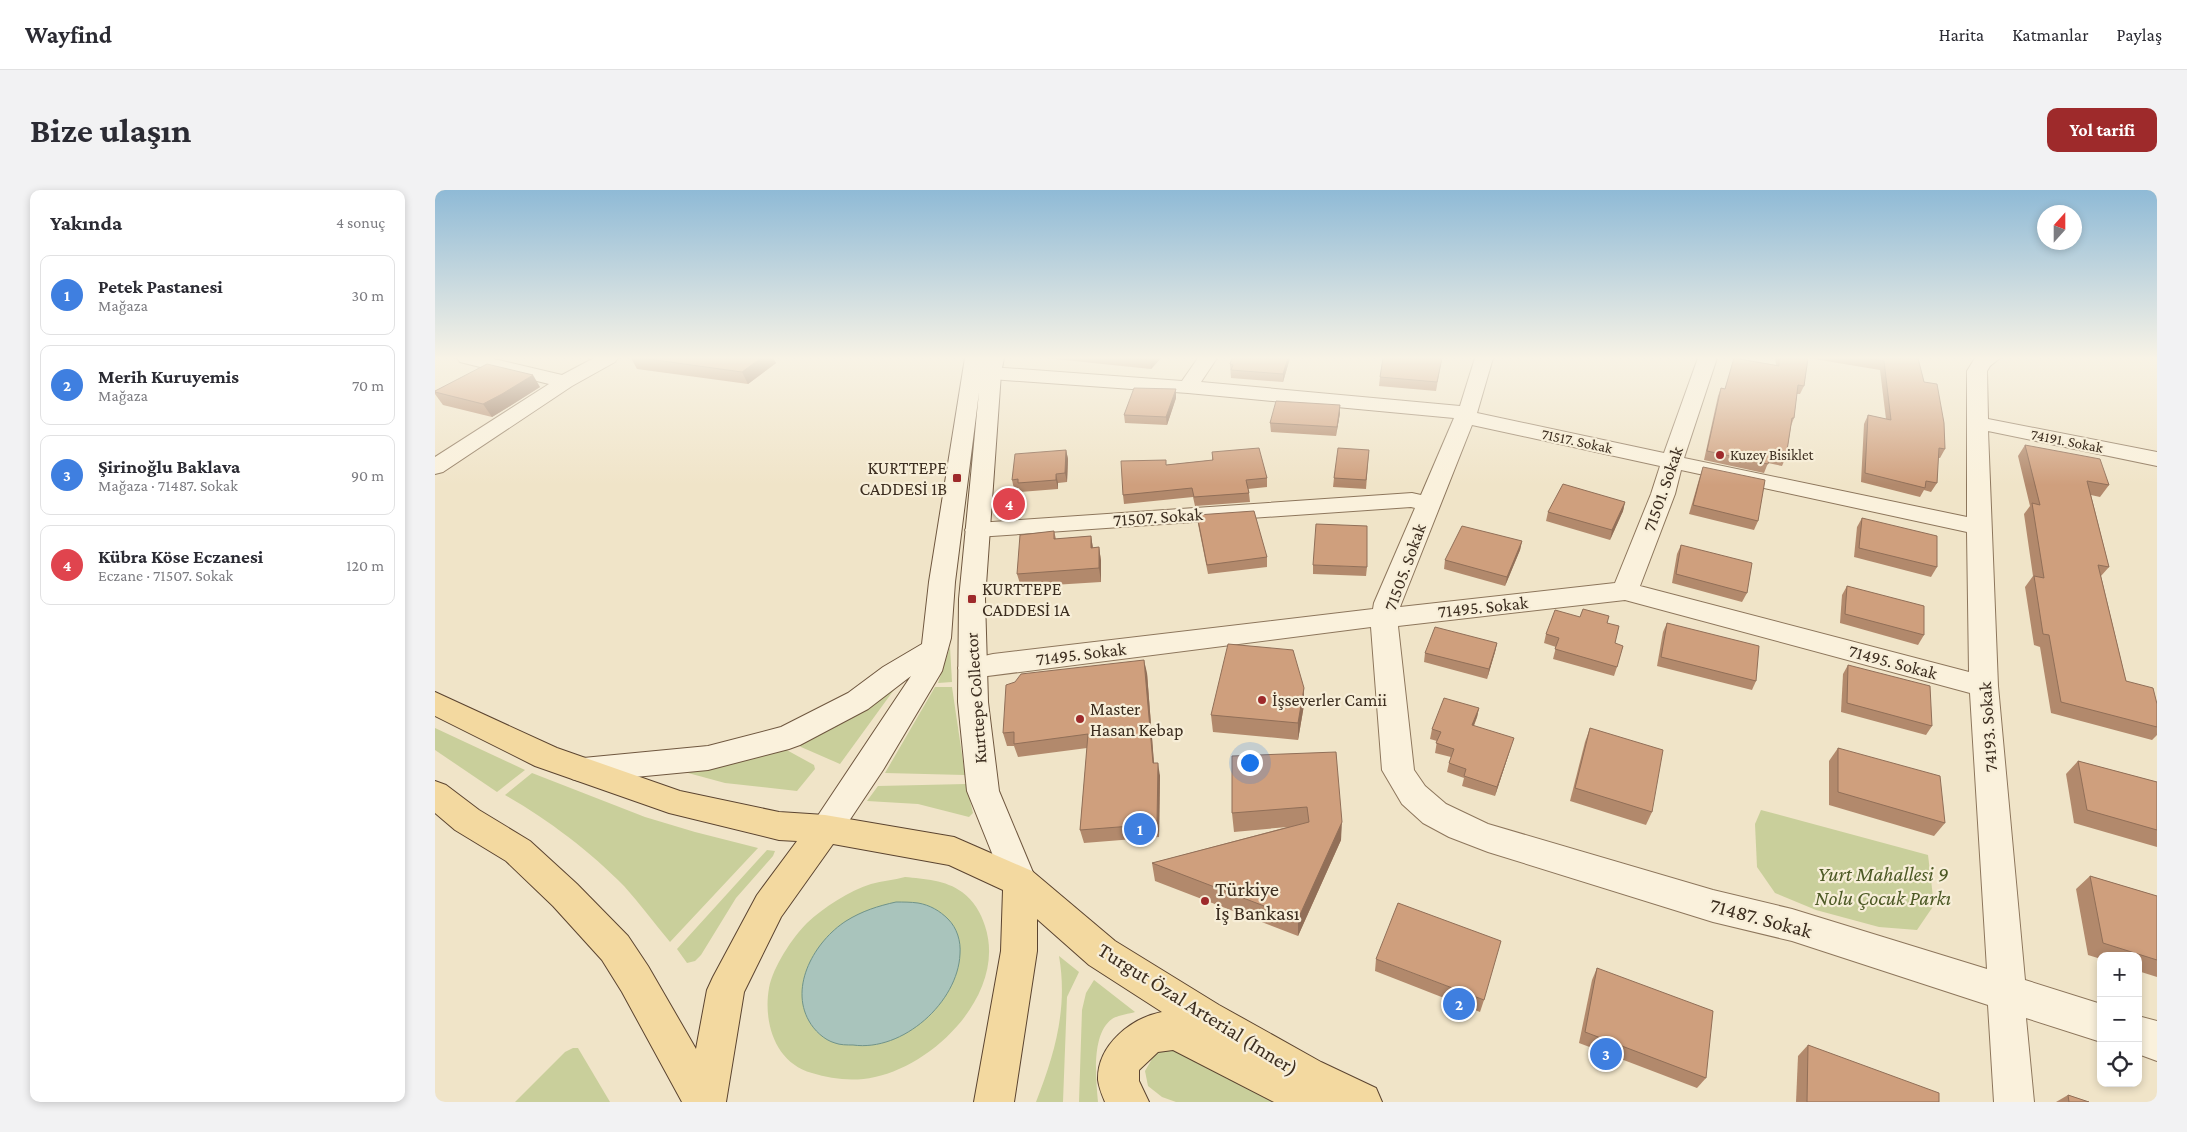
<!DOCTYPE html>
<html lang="tr">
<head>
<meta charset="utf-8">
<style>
  body { margin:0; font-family:"Crimson Pro",serif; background:#f2f2f3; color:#2b2b33 }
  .controls { position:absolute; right:15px; bottom:15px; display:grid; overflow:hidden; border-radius:10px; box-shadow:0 2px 8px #0003 }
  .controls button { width:45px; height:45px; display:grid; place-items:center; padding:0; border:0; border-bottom:1px solid #e1e1e2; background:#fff; color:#2b2b33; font:25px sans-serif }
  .compass { position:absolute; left:1602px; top:15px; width:45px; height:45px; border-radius:50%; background:#fff; box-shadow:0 2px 8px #0003; rotate:21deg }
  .you { position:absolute; left:814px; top:572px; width:18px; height:18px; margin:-12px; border:4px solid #fff; border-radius:50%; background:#1a73e8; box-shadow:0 0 0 8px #1a73e833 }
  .badge { display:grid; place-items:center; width:32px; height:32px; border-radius:50%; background:#9e2a2b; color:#fff; font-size:16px; font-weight:700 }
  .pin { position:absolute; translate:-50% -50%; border:2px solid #fff; box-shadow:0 1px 5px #0006 }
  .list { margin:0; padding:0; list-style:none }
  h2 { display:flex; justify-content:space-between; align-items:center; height:65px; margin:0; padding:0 20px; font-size:21px }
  h2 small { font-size:16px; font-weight:400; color:#7c7c81 }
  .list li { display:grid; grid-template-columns:32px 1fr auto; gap:15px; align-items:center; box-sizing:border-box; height:80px; margin:0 10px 10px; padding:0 10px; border:1px solid #e1e1e2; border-radius:10px }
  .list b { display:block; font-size:19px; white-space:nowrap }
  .list p { margin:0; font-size:16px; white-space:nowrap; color:#7c7c81 }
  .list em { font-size:16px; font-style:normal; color:#7c7c81 }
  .icon { flex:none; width:28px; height:28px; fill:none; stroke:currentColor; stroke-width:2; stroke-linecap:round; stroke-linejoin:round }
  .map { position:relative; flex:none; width:1722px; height:912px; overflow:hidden; border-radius:10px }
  header { display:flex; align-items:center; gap:30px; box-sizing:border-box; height:70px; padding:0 25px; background:#fff; border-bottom:1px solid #e1e1e2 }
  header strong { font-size:24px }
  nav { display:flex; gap:28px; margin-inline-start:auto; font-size:18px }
  .intro { display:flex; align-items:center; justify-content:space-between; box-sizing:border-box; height:120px; padding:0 30px }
  h1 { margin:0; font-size:35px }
  .button { padding:12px 22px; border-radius:10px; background:#9e2a2b; color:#fff; font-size:18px; font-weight:700 }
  main { display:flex; gap:30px; padding:0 30px }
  aside { flex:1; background:#fff; border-radius:10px; box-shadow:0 2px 8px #0003 }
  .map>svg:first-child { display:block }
  .green { fill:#c9cf9b }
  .water { fill:#a9c4bc; stroke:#6f938a }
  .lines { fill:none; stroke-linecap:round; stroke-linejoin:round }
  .minor-casing { stroke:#8d765c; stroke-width:2 }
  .secondary-casing { stroke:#6f573f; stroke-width:2 }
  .primary-casing { stroke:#5b4430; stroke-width:2 }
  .minor { fill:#faf1dc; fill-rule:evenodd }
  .secondary { fill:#faf1dc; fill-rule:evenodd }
  .primary { fill:#f3d9a0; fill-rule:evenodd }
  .wall { fill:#b2896c }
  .shaded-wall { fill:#916f58 }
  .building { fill:#cf9f7d; stroke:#916f58 }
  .poi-dot { fill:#9e2a2b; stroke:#f7eed8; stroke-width:2 }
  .labels { text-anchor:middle; stroke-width:4.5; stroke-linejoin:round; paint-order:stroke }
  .far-street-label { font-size:15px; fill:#3d2e20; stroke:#f7eed8 }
  .far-poi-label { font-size:15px; fill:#3d2e20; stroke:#f7eed8; text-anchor:start }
  .poi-label { font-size:18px; fill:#3d2e20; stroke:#f7eed8; text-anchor:start }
  .street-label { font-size:18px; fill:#3d2e20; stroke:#f7eed8 }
  .near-park-label { font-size:21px; font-style:italic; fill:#4d5a26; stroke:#f7eed8 }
  .near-poi-label { font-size:21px; fill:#3d2e20; stroke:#f7eed8; text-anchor:start }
  .near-street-label { font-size:21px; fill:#3d2e20; stroke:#f7eed8 }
</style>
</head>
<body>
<header>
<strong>Wayfind</strong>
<nav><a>Harita</a><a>Katmanlar</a><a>Paylaş</a></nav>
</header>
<div class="intro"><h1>Bize ulaşın</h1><a class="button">Yol tarifi</a></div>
<main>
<aside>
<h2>Yakında<small>4 sonuç</small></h2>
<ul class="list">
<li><span class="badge" style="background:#3f7fe0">1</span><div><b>Petek Pastanesi</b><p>Mağaza</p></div><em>30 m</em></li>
<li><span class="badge" style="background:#3f7fe0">2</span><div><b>Merih Kuruyemis</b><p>Mağaza</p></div><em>70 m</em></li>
<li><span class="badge" style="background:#3f7fe0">3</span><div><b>Şirinoğlu Baklava</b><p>Mağaza · 71487. Sokak</p></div><em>90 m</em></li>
<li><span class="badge" style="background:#e0444e">4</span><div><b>Kübra Köse Eczanesi</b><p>Eczane · 71507. Sokak</p></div><em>120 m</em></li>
</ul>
</aside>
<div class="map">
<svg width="1722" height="912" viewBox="0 0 1722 912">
  <rect width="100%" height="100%" fill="#f0e4c8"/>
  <g class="green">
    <polygon points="515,457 517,492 503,493"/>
    <polygon points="461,497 405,574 366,557 361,553"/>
    <polygon points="500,497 517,497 530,585 450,583"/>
    <polygon points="0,538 90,580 62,602 0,560"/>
    <polygon points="348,558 379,575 380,579 362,601 290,593 242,580"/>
    <path d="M97 583 210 627 260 642 323 658 235 752C220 734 205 714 189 696 156 662 111 628 70 605Z"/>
    <polygon points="531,594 538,623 534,627 483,614 432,611 443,596"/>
    <polygon points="1326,620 1493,665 1499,715 1482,740 1444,737 1381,720 1340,703 1322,677 1320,634"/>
    <polygon points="332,660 340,661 338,666 301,708 266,765 260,771 252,773 242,759"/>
    <path d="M470 687C489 689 511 690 527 702 539 711 546 723 550 736 572 802 501 874 440 887 418 892 397 889 377 883 340 873 328 832 334 798 338 777 357 748 372 733 389 717 414 701 436 694 447 691 459 690 470 687Z"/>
    <path d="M624 766 644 782 632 807 628 912H601C620 863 633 818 624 766Z"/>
    <path d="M659 790 700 822C694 824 683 825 677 829 656 844 661 889 663 912H644L647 820 651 803Z"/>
    <polygon points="735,856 853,912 741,912 727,907 713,896 710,881 721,862"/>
    <polygon points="138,858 143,858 175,912 80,912 130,862"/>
  </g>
  <path class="water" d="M461 712C468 712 476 712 483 713 495 715 505 721 513 729 522 738 526 751 525 764 523 812 468 862 418 855 412 855 405 855 400 853 389 850 379 840 374 831 354 796 380 751 411 731 427 721 443 716 461 712Z"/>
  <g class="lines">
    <defs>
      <g id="minor">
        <polygon points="22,168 55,168 127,185 159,168 183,168 180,172 137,196 8,282 0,284 0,267 114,194 25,172"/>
        <path d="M763 168H782L766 192 1025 216 1040 168H1058L1042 223 1229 263 1263 168H1282L1249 268 1532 327V181L1540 168H1565L1555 176 1552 181 1553 229 1722 262V276L1553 241 1563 496 1590 790 1666 814V852L1591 828 1599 912H1559L1553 815 1357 751 1278 732 1053 662 1014 647 988 633 967 614 947 580 936 437 537 488 527 485 523 478 527 471 558 464 938 419 939 413 980 318 976 317 542 347 533 345 530 340 533 335 542 333 977 303 986 305 1019 228 753 203 556 189 549 187 546 183 549 179 556 177 747 191ZM1037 235 1225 276 1216 304 1180 393 965 417ZM1246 280 1532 342 1534 482 1205 396 1240 304ZM1190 410 1535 503 1552 779 1357 719 1278 700 1053 634 1011 614 990 596 979 580 963 436Z"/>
        <polygon points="1703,826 1722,831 1722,871 1703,864"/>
      </g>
      <polygon id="secondary" points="530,168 569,168 566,183 550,409 553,512 564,601 602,692 597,703 585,707 573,703 532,601 523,512 524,409 544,202 520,392 516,448 507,481 448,580 402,649 390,653 378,649 374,639 476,486 433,519 365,555 354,559 273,580 148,592 137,589 132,580 137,571 148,568 273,556 346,537 413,503 448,477 487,454 494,392"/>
      <path id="primary" d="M0 502 122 558 245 601 344 622 390 625 519 647 597 681 680 751 784 815 886 872 941 898 947 912H839L738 860 723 862 704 880V891L714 912H670C667 905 664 898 663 890 662 855 696 828 727 822L654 775 602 729V761L579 912H539L566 761 568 700 514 675 398 654 346 727 309 802 291 912H247L187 802 167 770 118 716 71 671 20 640 0 623V591L11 595 44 620 95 651 142 694 193 746 213 776 261 859 272 800 278 787 322 705 362 651 344 650 234 623 100 576 0 526Z"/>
    </defs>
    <use href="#minor" class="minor-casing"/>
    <use href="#secondary" class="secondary-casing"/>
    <use href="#primary" class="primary-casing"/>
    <use href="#minor" class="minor"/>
    <use href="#secondary" class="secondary"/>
    <use href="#primary" class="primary"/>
  </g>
  <g class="wall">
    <polygon points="196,168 338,168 341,173 313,194 202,179"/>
    <polygon points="610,168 726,168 716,179"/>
    <polygon points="797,168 855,168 848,192 796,188 795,174"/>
    <polygon points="948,168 1007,168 1001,201 944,196 945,187"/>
    <polygon points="1299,168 1341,175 1340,168 1483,168 1489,192 1510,259 1505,268 1503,268 1502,293 1496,302 1489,300 1485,307 1426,292 1429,234 1433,225 1451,229 1445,180 1373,168 1369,196 1365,204 1362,204 1359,228 1356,236 1351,267 1347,276 1333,273 1329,283 1269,270 1283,206 1286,198 1290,199"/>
    <polygon points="105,197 75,216 57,227 8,215 0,204 0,201"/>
    <polygon points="741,208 732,235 690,233 689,225"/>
    <polygon points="905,215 905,223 901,246 836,242 835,233"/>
    <polygon points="1590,255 1674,295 1665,307 1656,305 1674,377 1666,386 1691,491 1722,514 1722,545 1717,550 1616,523 1605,457 1599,455 1590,397 1598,386 1589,324 1595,316 1583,266"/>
    <polygon points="631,260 633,269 632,292 623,293 623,299 585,302 584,298 579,299 577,290"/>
    <polygon points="934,260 931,299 898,297 899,288"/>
    <polygon points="777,262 832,288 832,297 813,299 814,303 815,312 760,316 758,307 689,314 688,305 731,275 777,270"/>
    <polygon points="1268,277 1323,331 1319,340 1254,324 1265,286"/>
    <polygon points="1190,312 1188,321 1175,350 1111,331 1113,322"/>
    <polygon points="762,325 832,367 832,377 773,384 763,334"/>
    <polygon points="1427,328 1502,377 1496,387 1419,367 1422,337"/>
    <polygon points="619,341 621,349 656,346 658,358 664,357 666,371 666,392 586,397 582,384"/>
    <polygon points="1087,351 1085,360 1070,396 1009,379 1010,370"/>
    <polygon points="1246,355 1312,403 1307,412 1237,393 1242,364"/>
    <polygon points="878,375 932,377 931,386 878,384"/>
    <polygon points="1412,396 1489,445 1483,455 1405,433 1407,405"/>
    <polygon points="1145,427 1172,433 1180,453 1182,477 1179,486 1118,469 1121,457 1109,453 1111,444"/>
    <polygon points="1232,433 1321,491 1317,500 1222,476 1228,442"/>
    <polygon points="1062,453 1060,462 1052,489 989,472 990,463"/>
    <polygon points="1413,475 1497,536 1491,545 1406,522 1408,484"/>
    <polygon points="712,483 719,573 725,586 724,647 649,653 645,640 652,558 583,567 579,556 572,556 568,543"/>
    <polygon points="869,498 869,515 863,550 778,542 776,525"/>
    <polygon points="1044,518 1042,527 1039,536 1076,557 1060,606 1027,596 1029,588 1012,582 1014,573 1016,567 1000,563 1002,551 995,549 997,539"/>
    <polygon points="1155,538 1217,622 1211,635 1135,611 1150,552"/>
    <polygon points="1403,558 1510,633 1499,646 1394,615 1394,571"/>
    <polygon points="901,562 906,650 863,746 720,691 717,673 852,637 799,642 797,623"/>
    <polygon points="1643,571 1722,592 1722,657 1639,633 1631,584"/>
    <polygon points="1655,686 1722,706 1722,787 1703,781 1703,766 1666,766 1666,769 1653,765 1641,699"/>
    <polygon points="941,769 1049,810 1045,822 940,781"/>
    <polygon points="1162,778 1271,888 1262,898 1144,853 1157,790"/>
    <polygon points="1373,855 1504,912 1361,912 1363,866"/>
    <polygon points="1633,905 1654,912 1621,912"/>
  </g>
  <g class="shaded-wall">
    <polygon points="326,168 338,168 341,173 313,194 307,182"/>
    <polygon points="717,168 726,168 716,179 715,170"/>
    <polygon points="853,168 855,168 848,192 848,184"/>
    <polygon points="98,185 105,197 75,216 57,227 48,214"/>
    <polygon points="741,199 741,208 732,235 731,227"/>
    <polygon points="905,215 905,223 901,246 902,237"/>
    <polygon points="631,260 633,269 632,292 630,283"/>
    <polygon points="621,284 623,293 623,299 621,290"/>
    <polygon points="1190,312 1188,321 1175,350 1177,340"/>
    <polygon points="656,346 658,359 656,358"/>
    <polygon points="1087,351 1085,360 1070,396 1072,387"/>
    <polygon points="664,357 666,371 666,392 664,378"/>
    <polygon points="1062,453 1060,462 1052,489 1054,479"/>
    <polygon points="709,470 712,483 720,587 718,573"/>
    <polygon points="869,498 869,515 863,550 863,533"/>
    <polygon points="1044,518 1042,527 1035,544 1037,535"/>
    <polygon points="1079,548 1076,557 1060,606 1062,597"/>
    <polygon points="723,573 725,586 724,647 722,634"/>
    <polygon points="907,632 906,650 863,746 863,729"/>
  </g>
  <g class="building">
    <polygon points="206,168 326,168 307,182"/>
    <polygon points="689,168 717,168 715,170"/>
    <polygon points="797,168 853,168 848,184 796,180 798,175 795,174"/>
    <polygon points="948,168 1007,168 1002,192 945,187"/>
    <polygon points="1299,168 1344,176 1344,168 1373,168 1369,196 1363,195 1359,228 1357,228 1351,267 1335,264 1333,274 1272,261 1286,198 1290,199"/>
    <polygon points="1428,168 1483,168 1489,192 1502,194 1509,233 1510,259 1504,258 1502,293 1491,291 1490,298 1430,283 1433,225 1456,230 1449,171"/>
    <polygon points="52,174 98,185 67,204 48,214 0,202 0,201"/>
    <polygon points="699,198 741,199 731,227 689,225"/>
    <polygon points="841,211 905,215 902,237 835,233"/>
    <polygon points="1590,255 1665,269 1674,295 1652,291 1674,377 1663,375 1691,491 1718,498 1722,514 1722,537 1626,512 1614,445 1608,444 1599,386 1609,388 1597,313 1605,315"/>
    <polygon points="824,258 832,288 811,290 814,303 759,307 757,298 688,305 686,271 731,270 731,275 778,270 777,262"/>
    <polygon points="903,258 934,260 931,290 899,288"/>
    <polygon points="631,260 630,283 621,284 621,290 583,293 583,289 577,290 580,264"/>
    <polygon points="1268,277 1330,290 1323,331 1258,315"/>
    <polygon points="1128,294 1190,312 1177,340 1113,322"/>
    <polygon points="819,321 832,367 772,375 762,325"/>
    <polygon points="1427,328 1502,346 1502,377 1424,358"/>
    <polygon points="881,334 932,336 932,377 878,375"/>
    <polygon points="1027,336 1087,351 1072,387 1010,370"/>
    <polygon points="619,341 619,349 656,346 656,358 664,357 664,378 582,384 585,345"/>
    <polygon points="1246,355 1317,373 1312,403 1241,384"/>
    <polygon points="1412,396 1489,416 1489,445 1410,424"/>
    <polygon points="1148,419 1174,426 1172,433 1184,436 1180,453 1188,456 1182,477 1120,459 1124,448 1111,444 1120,420 1145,427"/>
    <polygon points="1232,433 1324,456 1321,491 1226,467"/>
    <polygon points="1000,437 1062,453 1054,479 990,463"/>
    <polygon points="793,454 858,460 869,498 863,533 776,525"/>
    <polygon points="709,470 718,573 723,573 722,634 645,640 653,544 579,554 579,542 568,543 571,495 580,492 586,484"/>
    <polygon points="1413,475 1495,496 1497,536 1412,513"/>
    <polygon points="1009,508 1044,518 1037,535 1079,548 1062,597 1029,586 1031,579 1014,573 1019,559 1001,553 1006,542 997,539"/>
    <polygon points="1155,538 1228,560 1217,622 1140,598"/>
    <polygon points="1403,558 1505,586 1510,633 1403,602"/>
    <polygon points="901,562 907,632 863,729 717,673 874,632 872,617 797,623 797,566"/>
    <polygon points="1643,571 1722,592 1722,640 1652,620"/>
    <polygon points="1655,686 1722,706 1722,770 1668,753"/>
    <polygon points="963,713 1066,751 1049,810 941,769"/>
    <polygon points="1162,778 1278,821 1271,888 1150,842"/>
    <polygon points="1373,855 1504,903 1504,912 1372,912"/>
    <polygon points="1633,905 1654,912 1634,912"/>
  </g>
  <linearGradient id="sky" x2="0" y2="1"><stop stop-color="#8fbad6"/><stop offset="0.57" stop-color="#f8f3e6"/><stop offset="1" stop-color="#f8f3e6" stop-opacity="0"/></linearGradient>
  <rect width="1722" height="295" fill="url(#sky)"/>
  <g class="poi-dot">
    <circle cx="1285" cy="265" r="5"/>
    <rect x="517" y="283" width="10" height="10" rx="2.5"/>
    <rect x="532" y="404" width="10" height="10" rx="2.5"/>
    <circle cx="827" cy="510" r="5"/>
    <circle cx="645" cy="529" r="5"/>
    <circle cx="770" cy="711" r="5"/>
  </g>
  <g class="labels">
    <g class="far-street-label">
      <text transform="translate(1142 251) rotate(12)" y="5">71517. Sokak</text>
      <text transform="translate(1632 251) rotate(11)" y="5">74191. Sokak</text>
    </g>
    <g class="far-poi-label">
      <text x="1295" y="270">Kuzey Bisiklet</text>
    </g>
    <g class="poi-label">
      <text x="512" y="284" text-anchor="end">KURTTEPE<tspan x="512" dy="21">CADDESİ 1B</tspan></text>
      <text x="547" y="405">KURTTEPE<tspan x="547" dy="21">CADDESİ 1A</tspan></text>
      <text x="837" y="516">İşseverler Camii</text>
      <text x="655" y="525">Master<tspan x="655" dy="21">Hasan Kebap</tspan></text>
    </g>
    <g class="street-label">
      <text transform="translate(1228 299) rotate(-71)" y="6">71501. Sokak</text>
      <text transform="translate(723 327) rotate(-4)" y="6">71507. Sokak</text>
      <text transform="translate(970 377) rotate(-70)" y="6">71505. Sokak</text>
      <text transform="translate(1048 417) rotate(-6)" y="6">71495. Sokak</text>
      <text transform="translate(646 464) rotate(-7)" y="6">71495. Sokak</text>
      <text transform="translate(1458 472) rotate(15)" y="6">71495. Sokak</text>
      <text transform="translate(541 508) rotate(-94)" y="6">Kurttepe Collector</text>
      <text transform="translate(1553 537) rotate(-94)" y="6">74193. Sokak</text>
    </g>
    <g class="near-park-label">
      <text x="1448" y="691">Yurt Mahallesi 9<tspan x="1448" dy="24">Nolu Çocuk Parkı</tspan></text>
    </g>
    <g class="near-poi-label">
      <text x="780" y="706">Türkiye<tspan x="780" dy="24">İş Bankası</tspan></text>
    </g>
    <g class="near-street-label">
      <text transform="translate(1326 728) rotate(15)" y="7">71487. Sokak</text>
      <text transform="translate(763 819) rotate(32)" y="7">Turgut Özal Arterial (Inner)</text>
    </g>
  </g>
</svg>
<div class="controls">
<button>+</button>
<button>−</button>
<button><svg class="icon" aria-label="locate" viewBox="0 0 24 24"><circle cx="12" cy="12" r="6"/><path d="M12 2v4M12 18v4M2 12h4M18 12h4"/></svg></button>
</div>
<svg class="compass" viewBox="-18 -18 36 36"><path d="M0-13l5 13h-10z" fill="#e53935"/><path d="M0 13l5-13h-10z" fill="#7c7c81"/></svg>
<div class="you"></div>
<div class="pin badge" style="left:705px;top:639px;background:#3f7fe0">1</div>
<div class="pin badge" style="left:1024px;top:814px;background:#3f7fe0">2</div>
<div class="pin badge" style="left:1171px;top:864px;background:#3f7fe0">3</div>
<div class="pin badge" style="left:574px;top:314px;background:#e0444e">4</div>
</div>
</main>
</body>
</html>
